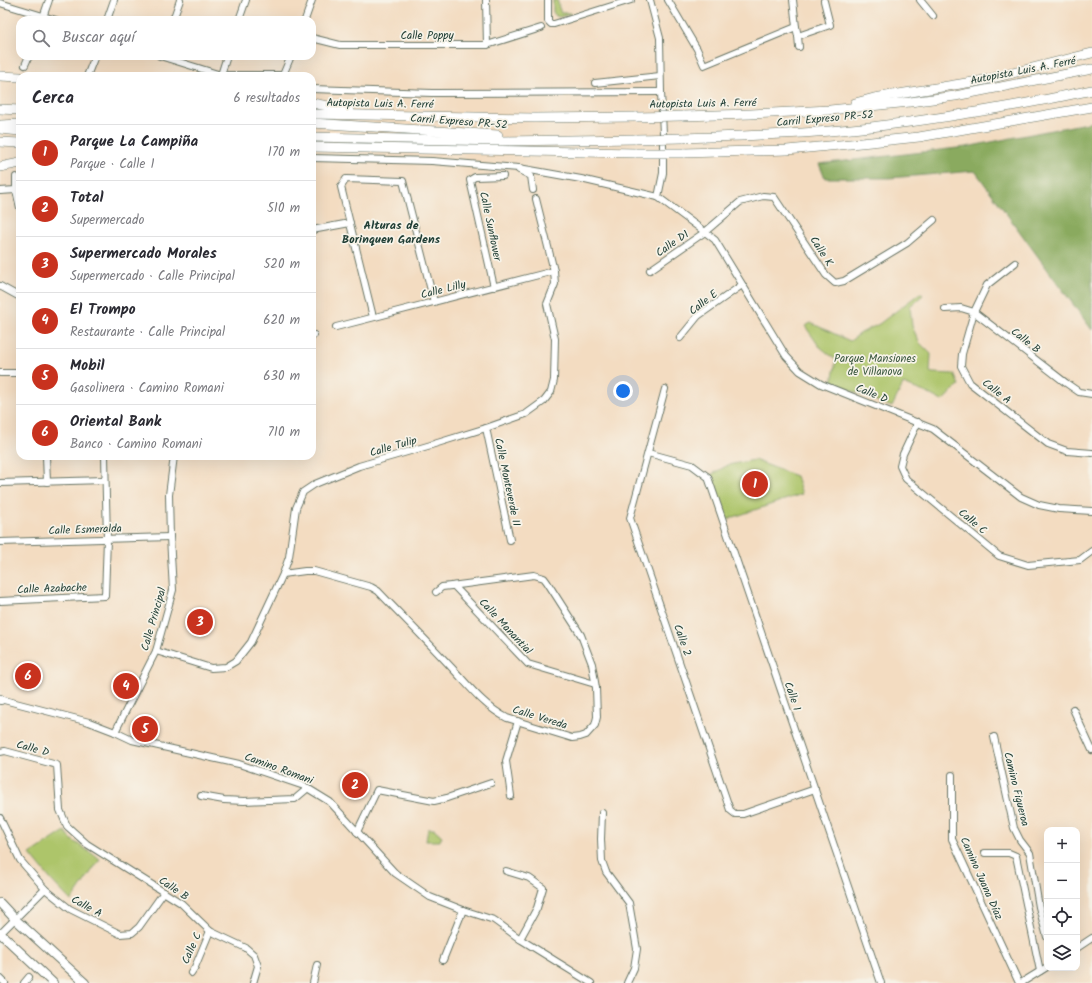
<!DOCTYPE html>
<html lang="es">
<head>
<meta charset="utf-8">
<style>
  body { margin:0; font-family:Kalam,sans-serif; background:#f2f2f3; color:#2b2b33 }
  .controls { position:absolute; right:12px; bottom:12px; display:grid; overflow:hidden; border-radius:8px; box-shadow:0 4px 16px #0002 }
  .controls button { width:36px; height:36px; display:grid; place-items:center; padding:0; border:0; border-bottom:1px solid #e1e1e2; background:#fff; color:#2b2b33; font:20px sans-serif }
  .you { position:absolute; left:623px; top:391px; width:14px; height:14px; margin:-10px; border:3px solid #fff; border-radius:50%; background:#1a73e8; box-shadow:0 0 0 6px #1a73e833 }
  .badge { display:grid; place-items:center; width:26px; height:26px; border-radius:50%; background:#c8321e; color:#fff; font-size:13px; font-weight:700 }
  .pin { position:absolute; translate:-50% -50%; border:2px solid #fff; box-shadow:0 1px 4px #0006 }
  .list { margin:0; padding:0; list-style:none }
  h2 { display:flex; justify-content:space-between; align-items:center; height:52px; margin:0; padding:0 16px; font-size:17px }
  h2 small { font-size:13px; font-weight:400; color:#7c7c81 }
  .list li { display:grid; grid-template-columns:26px 1fr auto; gap:12px; align-items:center; box-sizing:border-box; height:56px; padding:0 16px; border-top:1px solid #e1e1e2 }
  .list b { display:block; font-size:15px; white-space:nowrap }
  .list p { margin:0; font-size:13px; white-space:nowrap; color:#7c7c81 }
  .list em { font-size:13px; font-style:normal; color:#7c7c81 }
  .icon { flex:none; width:22px; height:22px; fill:none; stroke:currentColor; stroke-width:2; stroke-linecap:round; stroke-linejoin:round }
  .map { position:relative; flex:none; width:1092px; height:983px; overflow:hidden }
  .search { position:absolute; background:#fff; box-shadow:0 4px 16px #0002; left:16px; top:16px; width:300px; height:44px; display:flex; align-items:center; gap:10px; box-sizing:border-box; padding:0 14px; border-radius:12px; color:#7c7c81; font-size:15px }
  .panel { position:absolute; background:#fff; box-shadow:0 4px 16px #0002; left:16px; top:72px; width:300px; height:388px; border-radius:12px }
  .map>svg:first-child { display:block }
  .green { fill:#adc56b; stroke:#668150 }
  .forest { fill:#8aaa5f; stroke:#54744a }
  .lines { fill:none; stroke-linecap:round; stroke-linejoin:round }
  .minor-casing { stroke:#697565; stroke-width:8 }
  .major-casing { stroke:#697565; stroke-width:10 }
  .highway-casing { stroke:#697565; stroke-width:10 }
  .minor { stroke:#fff; stroke-width:6 }
  .major { stroke:#fff; stroke-width:8 }
  .highway { stroke:#fff; stroke-width:9 }
  .highway-bridge-casing { stroke:#697565; stroke-width:10; stroke-linecap:butt }
  .highway-bridge { stroke:#fff; stroke-width:9 }
  .labels { text-anchor:middle; stroke-width:3.5; stroke-linejoin:round; paint-order:stroke }
  .street-label { font-size:11px; fill:#1f3d34; stroke:#f7f3e8 }
  .park-label { font-size:11px; fill:#3b583f; stroke:#f7f3e8 }
  .neighbourhood-label { font-size:12px; font-weight:bold; fill:#1f3d34; stroke:#f7f3e8 }
</style>
</head>
<body>
<div class="map">
<svg width="1092" height="983" viewBox="0 0 1092 983">
  <rect width="100%" height="100%" fill="#f7f3e8"/>
  <filter id="ink" filterUnits="userSpaceOnUse"><feTurbulence type="fractalNoise" baseFrequency=".025" numOctaves="2"/><feDisplacementMap in="SourceGraphic" scale="8" xChannelSelector="R" yChannelSelector="G"/><feConvolveMatrix kernelMatrix="1 2 1 2 8 2 1 2 1" color-interpolation-filters="sRGB"/></filter>
  <filter id="wash" filterUnits="userSpaceOnUse"><feTurbulence type="fractalNoise" baseFrequency=".012" numOctaves="4" result="noise"/><feDisplacementMap in="SourceGraphic" scale="16" xChannelSelector="R" yChannelSelector="G"/><feGaussianBlur stdDeviation="0.9" result="paint"/><feColorMatrix in="noise" values="0 0 0 0 0 0 0 0 0 0 0 0 0 0 0 0 0 1.4 0 .05"/><feComposite in="paint" operator="in"/></filter>
  <g filter="url(#wash)">
    <rect width="100%" height="100%" fill="#f3dcc1"/>
    <g class="green">
      <polygon points="553,0 557,0 559,5 558,5 561,13 570,13 570,14 560,17 556,16 553,12"/>
      <polygon points="920,293 923,295 910,306 912,326 919,342 931,354 930,372 933,373 954,374 959,385 942,401 927,393 903,384 892,407 832,383 836,360 819,346 805,326 811,323 850,341 861,333 879,324"/>
      <polygon points="754,460 796,476 802,494 725,520 709,476 728,465"/>
      <polygon points="428,829 434,829 441,835 442,838 441,838 440,841 426,841"/>
      <polygon points="65,831 72,840 100,859 71,901 51,880 30,854"/>
    </g>
    <polygon class="forest" points="1092,122 1092,330 975,171 889,178 825,178 819,164 966,147"/>
  </g>
  <g filter="url(#ink)">
    <g class="lines">
      <defs>
        <g id="minor">
          <polyline points="486,0 487,45"/>
          <polyline points="548,0 548,21 551,24 554,24 631,0"/>
          <polyline points="650,0 660,38 661,92 663,134 663,173 658,197"/>
          <polyline points="668,0 697,49 704,65 796,27"/>
          <polyline points="793,0 796,27 798,36 799,47"/>
          <polyline points="920,0 933,16"/>
          <polyline points="0,3 56,20"/>
          <polyline points="42,20 49,0"/>
          <polyline points="107,20 114,0"/>
          <polyline points="173,20 180,0"/>
          <polyline points="239,20 246,0"/>
          <polyline points="305,20 312,0"/>
          <polyline points="798,36 830,25 824,1"/>
          <polyline points="312,38 340,45 487,45 541,28"/>
          <polyline points="160,56 221,75 283,75 291,56"/>
          <polyline points="25,65 29,56"/>
          <polyline points="221,75 227,56"/>
          <polyline points="87,76 95,56"/>
          <polyline points="595,83 660,76"/>
          <polyline points="312,89 432,93 661,92"/>
          <polyline points="312,158 432,161 519,168 581,179 658,197 705,232 715,240 786,356 800,371 821,384 933,429 1021,497 1039,505 1059,509 1092,511"/>
          <polyline points="519,170 531,176 533,190"/>
          <polyline points="16,177 16,190 20,208"/>
          <polyline points="0,191 16,190"/>
          <polyline points="312,230 350,223"/>
          <polyline points="1015,263 987,285 974,312 962,354 961,366 970,383 1048,444 1067,451 1092,453"/>
          <polyline points="650,270 705,232 740,202 763,196 774,197 826,275 835,283 844,281 907,243 934,220"/>
          <polyline points="0,286 20,297"/>
          <polyline points="494,287 470,180 475,177 503,176"/>
          <polyline points="945,309 961,308 974,312 1066,383 1079,392 1092,394"/>
          <polyline points="373,317 341,187 346,179 403,181 434,302"/>
          <polyline points="336,327 554,271"/>
          <polyline points="312,335 314,335"/>
          <polyline points="680,338 698,316 742,285"/>
          <polyline points="0,373 20,373"/>
          <polyline points="665,389 630,518 730,810 735,814 743,814 815,789"/>
          <polyline points="918,422 903,454 900,466 906,479 999,556 1028,565 1080,560 1092,551"/>
          <polyline points="486,428 510,540"/>
          <polyline points="648,453 692,465 708,477 881,983"/>
          <polyline points="46,456 47,482"/>
          <polyline points="0,483 105,480"/>
          <polyline points="0,542 170,537"/>
          <path d="M283 574 305 571H314L371 587 378 591C403 617 428 642 452 668 469 686 485 707 507 718L572 738 580 737 586 735 595 725 597 717 596 688 592 664 581 635 547 582 544 578 534 575 451 586 442 587 436 592"/>
          <polyline points="454,586 528,664 595,684"/>
          <polyline points="0,601 105,596 107,539 105,456"/>
          <polyline points="156,651 211,668 226,667 236,661 251,642 283,574 289,557 296,508 303,492 315,484 359,466 431,445 486,428 526,414 544,401 551,392 554,380 555,339 547,304 555,284 554,271 536,199"/>
          <polyline points="0,699 89,722 115,732 132,740 239,764 304,786 330,802 395,873 430,897 463,910 494,920 520,939 591,983"/>
          <polyline points="1073,709 1092,750"/>
          <polyline points="115,732 156,651 173,590 170,537 169,495 174,456"/>
          <polyline points="994,737 1014,828 1020,840 1030,853 1039,907 1047,937"/>
          <polyline points="0,752 5,751 57,765 60,810 67,826 87,844 181,903 210,931 246,948 254,955 258,966 253,983"/>
          <polyline points="952,775 952,839 1019,983"/>
          <polyline points="201,796 224,800 244,801 295,799 308,788"/>
          <polyline points="511,796 506,761 518,721"/>
          <polyline points="602,813 601,839 602,861 606,872 629,903 637,949 634,968 627,983"/>
          <polyline points="0,818 20,860 45,889 70,909 120,934 132,933 139,927 164,892"/>
          <polyline points="357,832 377,790 434,801 447,798 491,783"/>
          <polyline points="985,853 1009,853 1016,856 1040,971"/>
          <polyline points="506,871 529,878 543,888 537,908 520,939"/>
          <polyline points="1,933 45,889"/>
          <polyline points="1077,948 1092,938"/>
          <polyline points="443,960 463,910"/>
          <polyline points="191,973 195,967 210,931"/>
          <polyline points="0,978 5,983"/>
          <polyline points="24,983 29,977"/>
          <polyline points="313,983 317,965"/>
          <polyline points="1021,983 1047,967"/>
        </g>
        <g id="major">
          <polyline points="0,699 1,700 0,700"/>
          <polyline points="0,903 15,919 85,983"/>
          <polyline points="0,933 53,983"/>
        </g>
        <g id="highway">
          <polyline points="0,76 20,77"/>
          <polyline points="312,103 349,110"/>
          <polyline points="855,103 874,98 985,80 1092,53"/>
          <polyline points="0,109 20,110"/>
          <polyline points="312,114 535,118 637,117"/>
          <polyline points="682,116 751,114 830,110 910,102 955,96 1092,69"/>
          <polyline points="312,123 498,135"/>
          <polyline points="1,125 20,124"/>
          <polyline points="0,129 20,131"/>
          <polyline points="312,137 500,141 636,139"/>
          <path d="M683 138C746 136 808 134 871 127 945 118 1019 106 1092 90"/>
          <polyline points="0,142 20,143"/>
          <polyline points="312,147 636,153"/>
          <polyline points="684,153 787,150 871,142 919,137 1092,107"/>
          <polyline points="0,167 20,163"/>
        </g>
      </defs>
      <use href="#minor" class="minor-casing"/>
      <use href="#major" class="major-casing"/>
      <use href="#highway" class="highway-casing"/>
      <use href="#minor" class="minor"/>
      <use href="#major" class="major"/>
      <use href="#highway" class="highway"/>
      <defs>
        <g id="highway-bridge">
          <polyline points="637,117 682,116"/>
          <polyline points="636,139 683,138"/>
          <polyline points="636,153 684,153"/>
        </g>
      </defs>
      <use href="#highway-bridge" class="highway-bridge-casing"/>
      <use href="#highway-bridge" class="highway-bridge"/>
    </g>
  </g>
  <g class="labels">
    <g class="street-label">
      <text x="427" y="39">Calle Poppy</text>
      <text transform="translate(1023 70) rotate(-11)" y="4">Autopista Luis A. Ferré</text>
      <text transform="translate(380 103) rotate(1)" y="4">Autopista Luis A. Ferré</text>
      <text transform="translate(703 103) rotate(-1)" y="4">Autopista Luis A. Ferré</text>
      <text transform="translate(825 118) rotate(-5)" y="4">Carril Expreso PR-52</text>
      <text transform="translate(459 121) rotate(4)" y="4">Carril Expreso PR-52</text>
      <text transform="translate(491 226) rotate(78)" y="4">Calle Sunflower</text>
      <text transform="translate(672 243) rotate(-35)" y="4">Calle D1</text>
      <text transform="translate(822 251) rotate(57)" y="4">Calle K</text>
      <text transform="translate(443 289) rotate(-14)" y="4">Calle Lilly</text>
      <text transform="translate(703 302) rotate(-38)" y="4">Calle E</text>
      <text transform="translate(1026 340) rotate(38)" y="4">Calle B</text>
      <text transform="translate(997 391) rotate(38)" y="4">Calle A</text>
      <text transform="translate(872 393) rotate(22)" y="4">Calle D</text>
      <text transform="translate(393 446) rotate(-16)" y="4">Calle Tulip</text>
      <text transform="translate(508 482) rotate(78)" y="4">Calle Monteverde II</text>
      <text transform="translate(973 521) rotate(40)" y="4">Calle C</text>
      <text transform="translate(85 529) rotate(-2)" y="4">Calle Esmeralda</text>
      <text transform="translate(52 588) rotate(-2)" y="4">Calle Azabache</text>
      <text transform="translate(153 619) rotate(-74)" y="4">Calle Principal</text>
      <text transform="translate(506 626) rotate(47)" y="4">Calle Manantial</text>
      <text transform="translate(683 640) rotate(71)" y="4">Calle 2</text>
      <text transform="translate(793 696) rotate(71)" y="4">Calle 1</text>
      <text transform="translate(540 717) rotate(17)" y="4">Calle Vereda</text>
      <text transform="translate(33 748) rotate(15)" y="4">Calle D</text>
      <text transform="translate(279 768) rotate(20)" y="4">Camino Romani</text>
      <text transform="translate(1017 789) rotate(76)" y="4">Camino Figueroa</text>
      <text transform="translate(982 878) rotate(66)" y="4">Camino Juana Díaz</text>
      <text transform="translate(174 888) rotate(34)" y="4">Calle B</text>
      <text transform="translate(87 906) rotate(29)" y="4">Calle A</text>
      <text transform="translate(191 948) rotate(-66)" y="4">Calle C</text>
    </g>
    <g class="park-label">
      <text x="875" y="362">Parque Mansiones<tspan x="875" dy="13">de Villanova</tspan></text>
    </g>
    <g class="neighbourhood-label">
      <text x="391" y="229">Alturas de<tspan x="391" dy="14">Borinquen Gardens</tspan></text>
    </g>
  </g>
</svg>
<div class="controls">
<button>+</button>
<button>−</button>
<button><svg class="icon" aria-label="locate" viewBox="0 0 24 24"><circle cx="12" cy="12" r="6"/><path d="M12 2v4M12 18v4M2 12h4M18 12h4"/></svg></button>
<button><svg class="icon" aria-label="layers" viewBox="0 0 24 24"><path d="M12 4l9 5-9 5-9-5zM3 14l9 5 9-5"/></svg></button>
</div>
<div class="you"></div>
<div class="pin badge" style="left:755px;top:484px">1</div>
<div class="pin badge" style="left:355px;top:785px">2</div>
<div class="pin badge" style="left:200px;top:622px">3</div>
<div class="pin badge" style="left:126px;top:686px">4</div>
<div class="pin badge" style="left:145px;top:729px">5</div>
<div class="pin badge" style="left:28px;top:676px">6</div>
<div class="search"><svg class="icon" aria-label="search" viewBox="0 0 24 24"><circle cx="10" cy="10" r="6"/><path d="M15 15l6 6"/></svg>Buscar aquí</div>
<section class="panel">
<h2>Cerca<small>6 resultados</small></h2>
<ul class="list">
<li><span class="badge">1</span><div><b>Parque La Campiña</b><p>Parque · Calle 1</p></div><em>170 m</em></li>
<li><span class="badge">2</span><div><b>Total</b><p>Supermercado</p></div><em>510 m</em></li>
<li><span class="badge">3</span><div><b>Supermercado Morales</b><p>Supermercado · Calle Principal</p></div><em>520 m</em></li>
<li><span class="badge">4</span><div><b>El Trompo</b><p>Restaurante · Calle Principal</p></div><em>620 m</em></li>
<li><span class="badge">5</span><div><b>Mobil</b><p>Gasolinera · Camino Romani</p></div><em>630 m</em></li>
<li><span class="badge">6</span><div><b>Oriental Bank</b><p>Banco · Camino Romani</p></div><em>710 m</em></li>
</ul>
</section>
</div>
</body>
</html>
